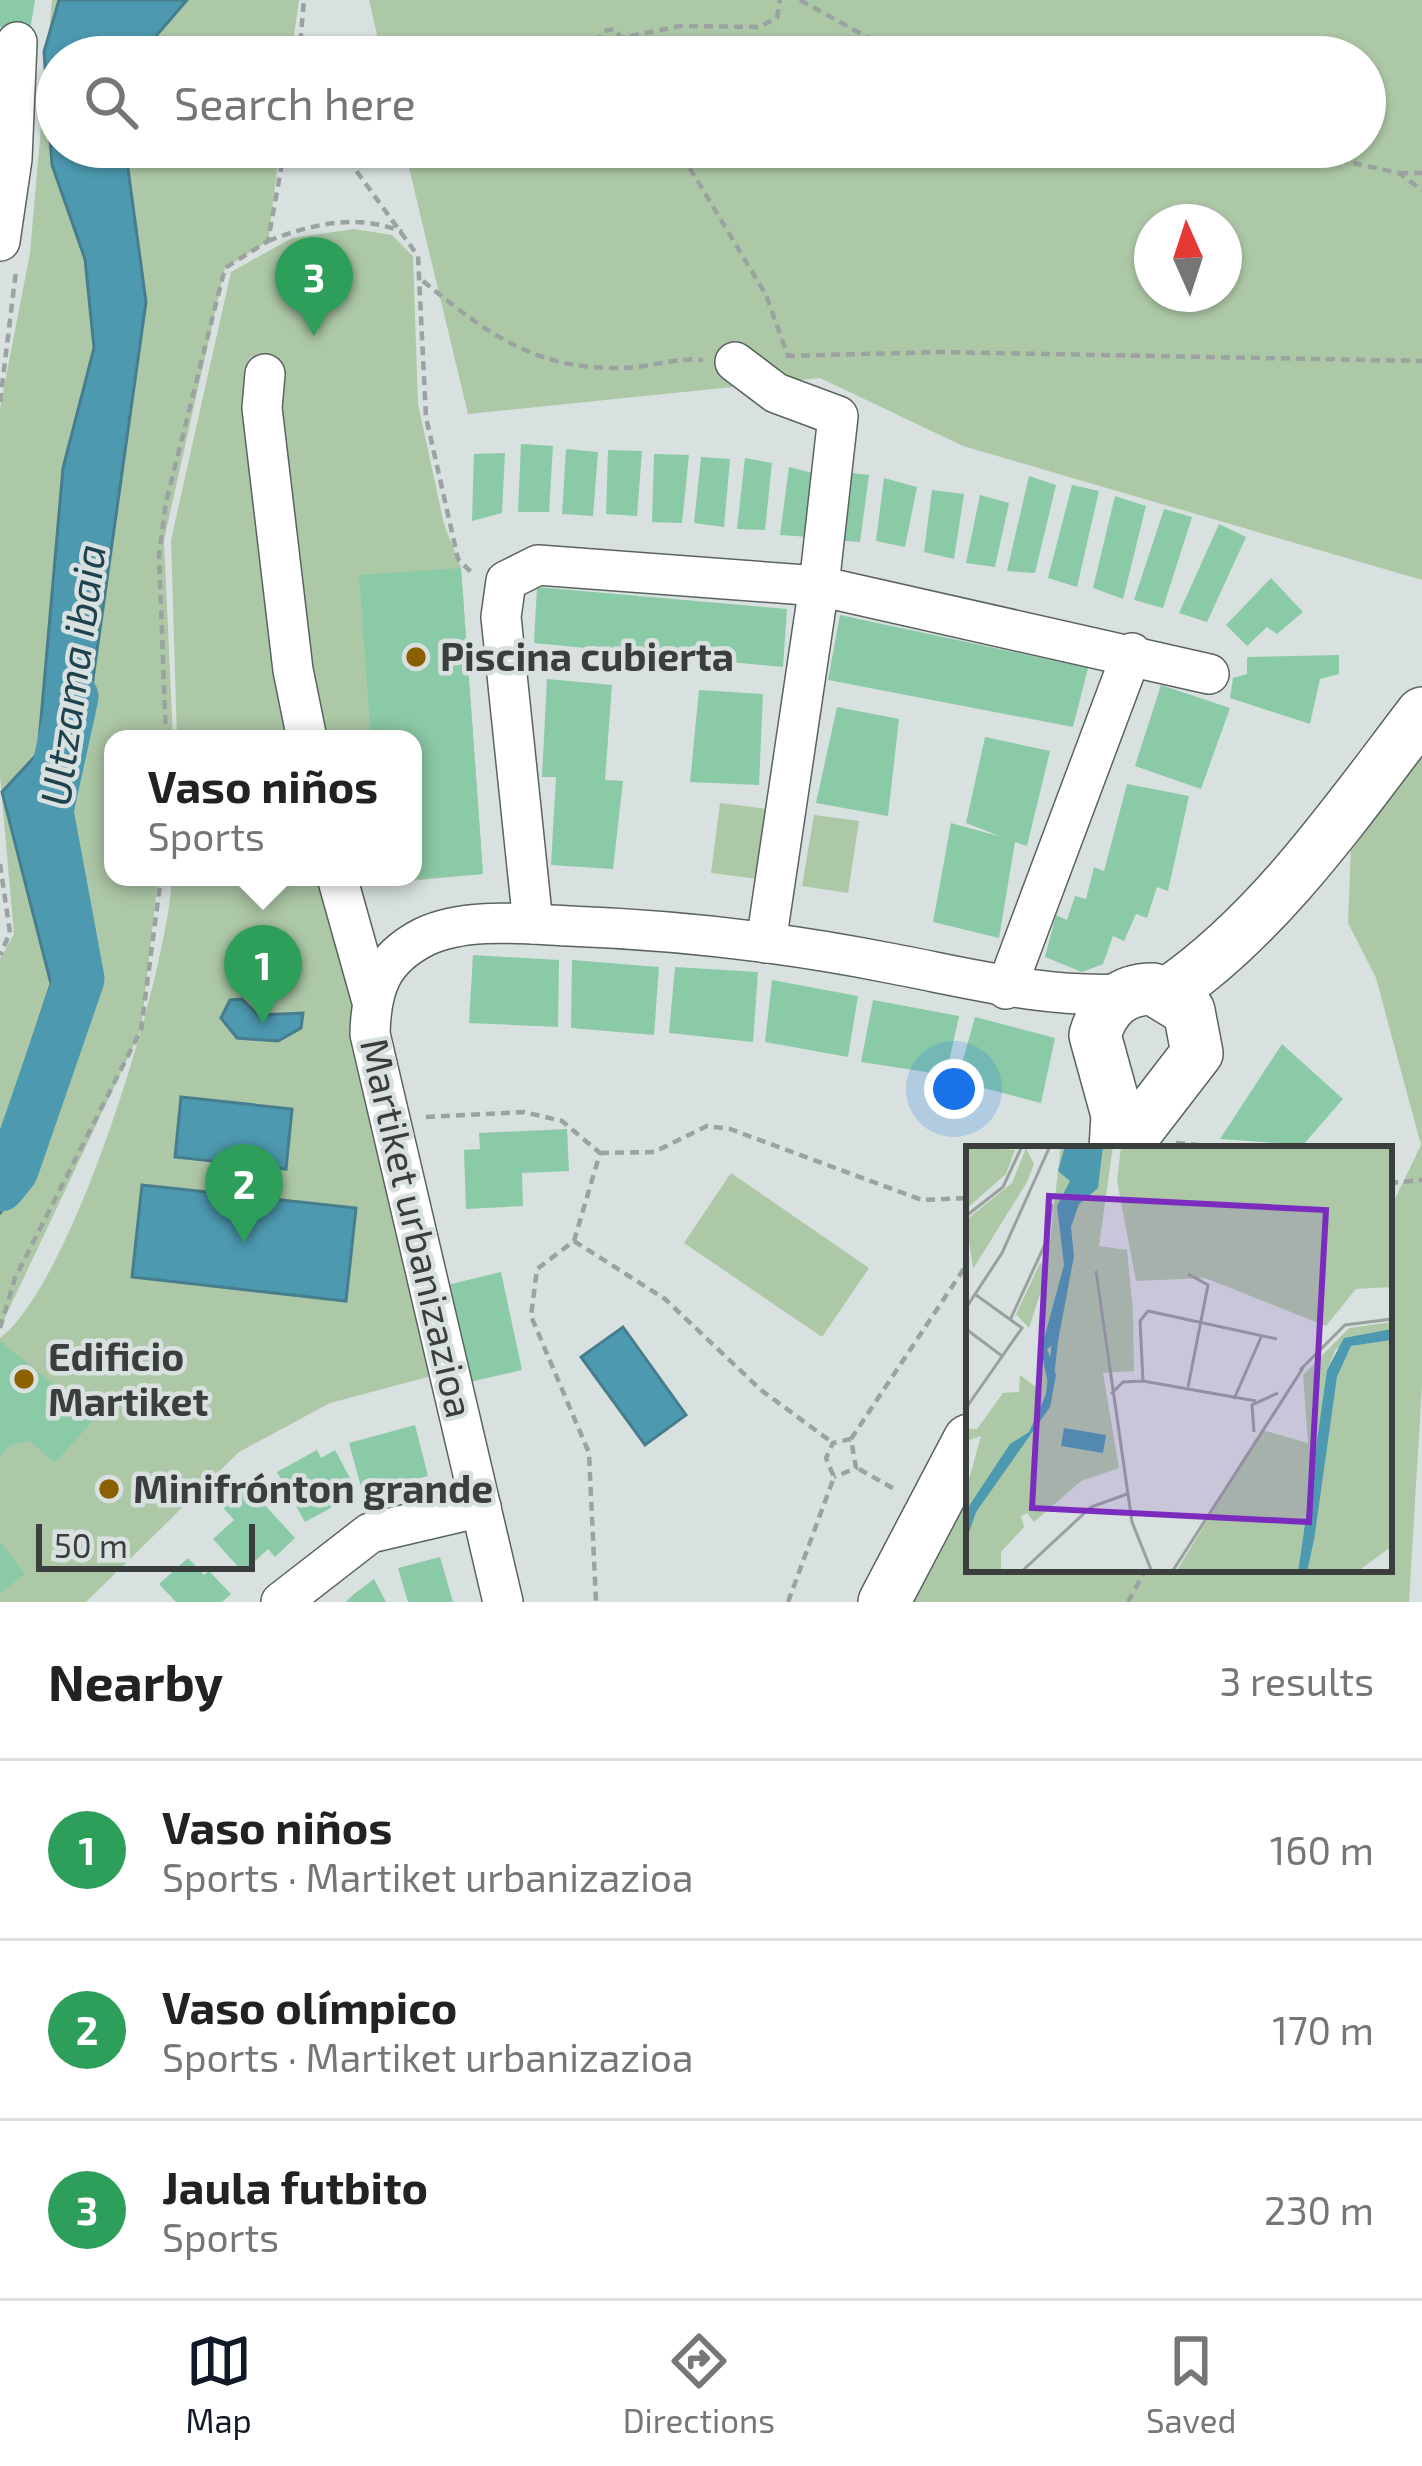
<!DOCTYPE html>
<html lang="en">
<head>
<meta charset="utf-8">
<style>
  body { margin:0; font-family:"Exo 2",sans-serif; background:#f2f2f2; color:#222 }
  .compass { position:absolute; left:1134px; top:204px; width:108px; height:108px; border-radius:50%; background:#fff; box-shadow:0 3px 9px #0004; rotate:357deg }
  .scale { position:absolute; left:36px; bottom:30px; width:219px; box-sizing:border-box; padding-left:12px; border:6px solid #3a3e3d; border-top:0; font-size:33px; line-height:42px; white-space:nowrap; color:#3a3e3d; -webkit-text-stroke:9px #d8e1df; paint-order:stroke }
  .you { position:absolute; left:954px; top:1089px; width:42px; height:42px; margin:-30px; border:9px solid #fff; border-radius:50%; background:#1a73e8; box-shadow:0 0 0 18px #1a73e833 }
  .badge { display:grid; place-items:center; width:78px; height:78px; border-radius:50%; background:#111827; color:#fff; font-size:39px; font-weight:700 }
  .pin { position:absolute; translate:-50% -99px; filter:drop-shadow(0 3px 6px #0008) }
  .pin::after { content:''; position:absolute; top:63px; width:42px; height:36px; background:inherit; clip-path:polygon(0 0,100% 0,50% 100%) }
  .popup { position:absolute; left:104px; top:730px; width:318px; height:156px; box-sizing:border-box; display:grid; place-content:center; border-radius:24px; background:#fff; filter:drop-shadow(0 3px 9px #0005); font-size:39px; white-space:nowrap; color:#767676 }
  .popup b { font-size:45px; color:#222 }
  .popup::after { content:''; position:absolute; left:50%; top:100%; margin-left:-24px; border:24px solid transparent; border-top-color:#fff }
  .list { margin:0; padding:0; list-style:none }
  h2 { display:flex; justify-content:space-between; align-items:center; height:156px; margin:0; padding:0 48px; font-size:51px }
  h2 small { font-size:39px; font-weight:400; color:#767676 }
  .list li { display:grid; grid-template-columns:78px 1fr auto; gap:36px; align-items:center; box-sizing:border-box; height:180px; padding:0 48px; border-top:3px solid #e0e0e0 }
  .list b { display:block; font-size:45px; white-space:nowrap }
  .list p { margin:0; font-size:39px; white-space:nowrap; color:#767676 }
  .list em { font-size:39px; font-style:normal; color:#767676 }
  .icon { flex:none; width:66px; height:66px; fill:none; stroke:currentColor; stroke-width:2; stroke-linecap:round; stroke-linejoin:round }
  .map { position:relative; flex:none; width:1422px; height:1602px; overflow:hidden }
  .search { position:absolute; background:#fff; box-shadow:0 3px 9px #0004; left:36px; right:36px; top:36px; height:132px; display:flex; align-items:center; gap:30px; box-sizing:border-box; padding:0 42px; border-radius:66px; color:#767676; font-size:45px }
  .sheet { height:696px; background:#fff }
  nav { display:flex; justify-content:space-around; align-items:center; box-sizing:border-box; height:168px; border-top:3px solid #e0e0e0; background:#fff; font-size:33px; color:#767676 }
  nav a { display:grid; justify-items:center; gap:6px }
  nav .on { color:#111827 }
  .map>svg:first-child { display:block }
  .green { fill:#adc8a7; fill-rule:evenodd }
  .water { fill:#4d99b0; stroke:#477e8e; stroke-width:3 }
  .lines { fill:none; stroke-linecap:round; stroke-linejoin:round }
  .river { stroke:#4d99b0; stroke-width:51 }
  .building { fill:#8bcaa7 }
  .minor-casing { stroke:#5b6361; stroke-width:42 }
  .major-casing { stroke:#5b6361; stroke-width:54 }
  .path { stroke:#9ba2a0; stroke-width:4.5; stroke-dasharray:9 6; stroke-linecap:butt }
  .minor { stroke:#fff; stroke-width:39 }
  .major { stroke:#fff; stroke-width:51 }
  .poi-dot { fill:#8a6000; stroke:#d8e1df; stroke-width:4.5 }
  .labels { text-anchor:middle; stroke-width:9; stroke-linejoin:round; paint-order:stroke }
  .poi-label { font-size:39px; font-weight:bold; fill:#3a3e3d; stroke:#d8e1df; text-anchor:start }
  .street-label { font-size:39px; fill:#3a3e3d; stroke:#d8e1df }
  .water-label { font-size:42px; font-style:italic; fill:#1f434e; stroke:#d8e1df }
  .inset-river { fill:none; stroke:#4d99b0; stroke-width:6 }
  .inset-road { fill:none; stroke:#99a09e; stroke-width:3 }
  .view { fill:#7b2cbf; fill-opacity:0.15; stroke:#7b2cbf; stroke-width:6 }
  .inset-edge { fill:none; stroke:#3a3e3d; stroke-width:6 }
</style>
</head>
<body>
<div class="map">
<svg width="1422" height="1602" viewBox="0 0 1422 1602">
  <rect width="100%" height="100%" fill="#d8e1df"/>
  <g class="green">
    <polygon points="52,0 299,0 291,57 57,57 57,147 280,147 268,241 225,268 164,540 173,739 113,739 113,877 158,877 141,1030 0,1328 0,959 14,934 0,776 0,408 30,253"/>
    <path d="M369 0H1422V580L963 446 820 378 468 414 404 147H1365V57H382ZM1152 222H1224V294H1152Z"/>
    <path d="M354 229 392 235 413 256 418 404 444 524 461 568 483 874 327 889 435 1375 330 1403 239 1452 86 1602H0V1338C74 1282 168 972 172 877H413V739H177L171 540 231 272 292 238Z"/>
    <polygon points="1422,753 1422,1385 1409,1602 906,1602 969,1484 969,1569 1389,1569 1389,1196 1393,1203 1421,1145 1376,978 1348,923 1351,848"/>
    <polygon points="720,803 767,809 758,879 711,873"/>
    <polygon points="814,815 859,821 848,893 802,886"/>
    <polygon points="731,1173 869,1268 822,1337 684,1243"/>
  </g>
  <g class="water">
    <polygon points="59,0 187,0 156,36 150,57 57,57 57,147 125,147 146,302 84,743 32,783 85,914 63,1080 0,1214 0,1139 51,984 2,792 38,753 63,468 94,348 85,259 52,165 44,52"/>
    <polygon points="242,999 258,1015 303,1013 301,1028 278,1041 237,1038 221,1018 230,1000"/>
    <polygon points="181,1097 292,1109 286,1169 175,1157"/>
    <polygon points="142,1185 356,1208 346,1301 132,1277"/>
    <polygon points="623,1327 686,1415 645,1445 581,1357"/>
  </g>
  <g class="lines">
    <polyline class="river" points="0,1186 13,1170 79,979 48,811 73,697"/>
  </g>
  <g class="building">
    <polygon points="0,0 35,0 30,31 0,27"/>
    <polygon points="521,444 553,446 549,512 518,512"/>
    <polygon points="566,449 598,452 593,516 562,514"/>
    <polygon points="608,450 642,451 637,516 606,514"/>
    <polygon points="505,453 502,513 472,521 474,454"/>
    <polygon points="654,454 689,455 682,523 652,522"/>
    <polygon points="701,457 730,459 724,527 694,523"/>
    <polygon points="745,458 772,463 765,530 737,529"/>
    <polygon points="789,467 816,474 809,537 780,535"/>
    <polygon points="844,472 869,475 860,542 836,540"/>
    <polygon points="1029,476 1056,485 1035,573 1007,571"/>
    <polygon points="884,478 917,487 905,547 876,541"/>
    <polygon points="1072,485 1099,491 1077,587 1048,578"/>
    <polygon points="932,490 964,494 954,559 924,552"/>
    <polygon points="980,495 1009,503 995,567 966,563"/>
    <polygon points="1115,496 1146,506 1123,599 1093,588"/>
    <polygon points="1164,509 1192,517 1163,608 1134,600"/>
    <polygon points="1219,524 1246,537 1207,622 1179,613"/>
    <polygon points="461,568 483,874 413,879 413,739 371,739 359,575"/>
    <polygon points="1271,578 1303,612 1277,634 1267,627 1247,646 1226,625"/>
    <polygon points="537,587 787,609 783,667 534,643"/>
    <polygon points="840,615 1088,668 1073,727 828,680"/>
    <polygon points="1339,655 1339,674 1320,679 1310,724 1230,698 1233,678 1247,674 1247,657"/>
    <polygon points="547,679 612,685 605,780 623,781 613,869 551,865 556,777 542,777"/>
    <polygon points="1161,685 1230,708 1201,789 1135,766"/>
    <polygon points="699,690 763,694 759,785 690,782"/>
    <polygon points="837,707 899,719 888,816 816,803"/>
    <polygon points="985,737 1050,751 1027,846 1015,842 999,938 933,922 951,823 1002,837 966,823"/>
    <polygon points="1127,784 1189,796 1168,891 1157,887 1147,918 1136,914 1124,941 1113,936 1103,964 1082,972 1045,957 1056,915 1067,920 1075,896 1086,899 1094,867 1104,871"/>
    <polygon points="473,955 559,960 558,1027 469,1023"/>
    <polygon points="572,960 659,967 654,1035 571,1028"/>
    <polygon points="675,967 758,972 753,1042 669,1033"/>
    <polygon points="772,980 858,996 848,1057 765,1042"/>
    <polygon points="873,1000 959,1016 946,1075 861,1062"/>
    <polygon points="975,1017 1055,1038 1041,1103 957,1081"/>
    <polygon points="1282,1044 1343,1099 1303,1145 1220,1139"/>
    <polygon points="567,1129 569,1171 522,1173 523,1206 466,1209 464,1150 480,1149 479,1133"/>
    <polygon points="501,1272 522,1370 465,1383 443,1286"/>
    <polygon points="0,1341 95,1418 55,1463 29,1441 10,1445 0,1457"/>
    <polygon points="415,1425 428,1476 363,1494 349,1443"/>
    <polygon points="317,1450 321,1458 335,1450 351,1480 340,1486 347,1499 305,1522 277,1472"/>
    <polygon points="243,1481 295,1538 275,1557 268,1549 243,1572 213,1539 234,1520 219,1503"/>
    <polygon points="0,1541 25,1574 0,1593"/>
    <polygon points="440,1557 453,1602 408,1602 398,1568"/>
    <polygon points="188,1558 204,1575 209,1571 231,1594 222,1602 176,1602 159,1584"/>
    <polygon points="374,1579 386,1602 346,1602 354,1594"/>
  </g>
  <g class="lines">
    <defs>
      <g id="minor">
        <polyline points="0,241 12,159 17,42"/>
        <polyline points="735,362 776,393 838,416 819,586 766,943"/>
        <polyline points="265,374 262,408 293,670 307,739"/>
        <polyline points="337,877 371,998"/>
        <polyline points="533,924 501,617 506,581 538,565 819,586 1209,674"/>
        <polyline points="1006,989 1132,653"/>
        <polyline points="281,1602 370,1533 481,1507"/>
        <path d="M503 1602 370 1034C371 988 381 959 424 937 465 917 525 924 569 926 676 930 783 942 889 963 969 978 1042 998 1124 994"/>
      </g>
      <g id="major">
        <path d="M1168 993C1270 923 1347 811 1422 713"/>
        <path d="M1115 1149 1117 1115 1095 1035C1104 1005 1122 989 1153 989L1189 1011 1197 1053 1123 1149"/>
        <polyline points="884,1602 969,1440"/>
      </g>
    </defs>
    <use href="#minor" class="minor-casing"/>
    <use href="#major" class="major-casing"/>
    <g class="path">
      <polyline points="800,0 903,57"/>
      <polyline points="301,40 314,57"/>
      <polyline points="299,57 304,0"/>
      <polyline points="607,57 599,40 603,31 614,29 622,38 680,26 759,27 777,18 780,0"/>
      <polyline points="339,147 418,256 426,417 458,559 472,573"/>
      <polyline points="668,147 691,170 766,295 788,356"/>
      <polyline points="1280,147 1399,173 1422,190"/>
      <polyline points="1399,173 1422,173"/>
      <path d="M268 241C311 224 359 213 402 232"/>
      <path d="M423 281C485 332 535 370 621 368 649 368 675 357 703 360"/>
      <polyline points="786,356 940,352 1422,361"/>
      <polyline points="0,402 16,271"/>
      <polyline points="166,739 159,555 166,502 225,268 268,241 285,147"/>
      <polyline points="0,864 10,933 0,955"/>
      <polyline points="426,1117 524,1112 562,1121 600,1153 574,1241 537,1269 531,1316 589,1453 596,1602"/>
      <polyline points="1176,1143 1242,1149"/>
      <polyline points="600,1153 654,1152 707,1126 730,1129 922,1200 969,1198"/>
      <polyline points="1389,1183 1422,1180"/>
      <polyline points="574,1241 665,1299 761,1390 833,1443"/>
      <polyline points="0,1328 15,1278 141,1030 161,877"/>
      <polyline points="851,1439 969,1261"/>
      <polyline points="859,1469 896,1490"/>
      <polyline points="788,1602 834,1477 826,1458 833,1443 851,1439 856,1468 834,1477"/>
      <polyline points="1128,1602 1146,1569"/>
    </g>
    <use href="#minor" class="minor"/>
    <use href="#major" class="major"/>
  </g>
  <g class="poi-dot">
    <circle cx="416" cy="657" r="12"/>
    <circle cx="24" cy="1379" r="12"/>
    <circle cx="109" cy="1489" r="12"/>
  </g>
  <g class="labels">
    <g class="poi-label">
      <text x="440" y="671">Piscina cubierta</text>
      <text x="48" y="1371">Edificio<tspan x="48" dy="45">Martiket</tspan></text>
      <text x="133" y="1503">Minifrónton grande</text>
    </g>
    <g class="street-label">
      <text transform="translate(417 1228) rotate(77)" y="14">Martiket urbanizazioa</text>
    </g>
    <g class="water-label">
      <text transform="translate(73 675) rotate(-82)" y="15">Ultzama ibaia</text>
    </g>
  </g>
  <g transform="translate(966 1146)">
    <rect width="426" height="426" fill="#d8e1df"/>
    <path d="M0 0 49 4 40 28 0 63ZM95 0H147L133 100 161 104 167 165 168 225 137 227 153 322 115 335 68 376 61 367 55 370 58 381 35 406V426H0V344L15 290 0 295V283H11L37 247 53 246 54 229 70 241 76 232V142L63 182 50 168 74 117 81 119ZM155 0H426V141L390 143 360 180 239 132 170 135 151 35ZM60 2 68 18 61 36 7 123 0 74 46 37ZM426 176V183L370 203 361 224 332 426H210L296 284 342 297 337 229 383 182ZM426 194V400L391 426H341L371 231 385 200Z" fill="#adc8a7"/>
    <path d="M99 0H137L132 42 113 58 105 81 108 110 92 195 81 203 90 229 84 261 10 366 0 395 3 360 44 298 63 286 83 242 75 204 98 119 91 60 104 35 92 25ZM426 183V194L385 200 371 231 348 394 341 426H332L361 224 378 192ZM98 282 140 289 137 307 95 300Z" fill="#4d99b0"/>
    <path class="inset-river" d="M82 256 90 187"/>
    <path class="inset-road" d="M0 70 37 41 56 0M130 125 166 376 186 426M222 128 242 139 222 241M0 162 36 107 84 0M44 174 81 94 86 58M0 183 36 210M334 224 379 179 426 173M177 235 174 175 182 165 311 193M145 248 157 236 177 235 290 255M268 253 296 189M0 262 56 182 10 149M288 286 286 259 312 247M55 426 125 361 161 348M206 426 337 222"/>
    <path class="view" d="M83 50 360 64 343 376 66 362Z"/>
    <rect width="426" height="426" class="inset-edge"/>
  </g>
</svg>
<svg class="compass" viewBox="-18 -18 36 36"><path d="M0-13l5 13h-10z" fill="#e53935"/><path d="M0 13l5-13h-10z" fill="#767676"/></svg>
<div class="scale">50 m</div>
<div class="you"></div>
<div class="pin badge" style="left:263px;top:1024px;background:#2e9e5b">1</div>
<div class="popup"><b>Vaso niños</b>Sports</div>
<div class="pin badge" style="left:244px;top:1243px;background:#2e9e5b">2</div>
<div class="pin badge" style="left:314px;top:336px;background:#2e9e5b">3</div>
<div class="search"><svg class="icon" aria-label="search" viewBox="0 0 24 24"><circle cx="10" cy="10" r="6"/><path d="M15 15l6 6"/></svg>Search here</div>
</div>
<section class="sheet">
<h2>Nearby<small>3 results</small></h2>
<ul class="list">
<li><span class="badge" style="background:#2e9e5b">1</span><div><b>Vaso niños</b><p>Sports · Martiket urbanizazioa</p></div><em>160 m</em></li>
<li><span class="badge" style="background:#2e9e5b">2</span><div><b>Vaso olímpico</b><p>Sports · Martiket urbanizazioa</p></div><em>170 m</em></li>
<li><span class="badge" style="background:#2e9e5b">3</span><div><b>Jaula futbito</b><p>Sports</p></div><em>230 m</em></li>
</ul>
</section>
<nav>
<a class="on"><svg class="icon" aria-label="map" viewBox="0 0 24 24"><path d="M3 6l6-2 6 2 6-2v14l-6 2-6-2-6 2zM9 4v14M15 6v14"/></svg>Map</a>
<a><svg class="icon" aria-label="directions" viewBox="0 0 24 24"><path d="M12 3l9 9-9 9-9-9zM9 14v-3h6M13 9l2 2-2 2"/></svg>Directions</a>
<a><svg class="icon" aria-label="saved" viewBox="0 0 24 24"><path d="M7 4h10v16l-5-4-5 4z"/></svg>Saved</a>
</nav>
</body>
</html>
